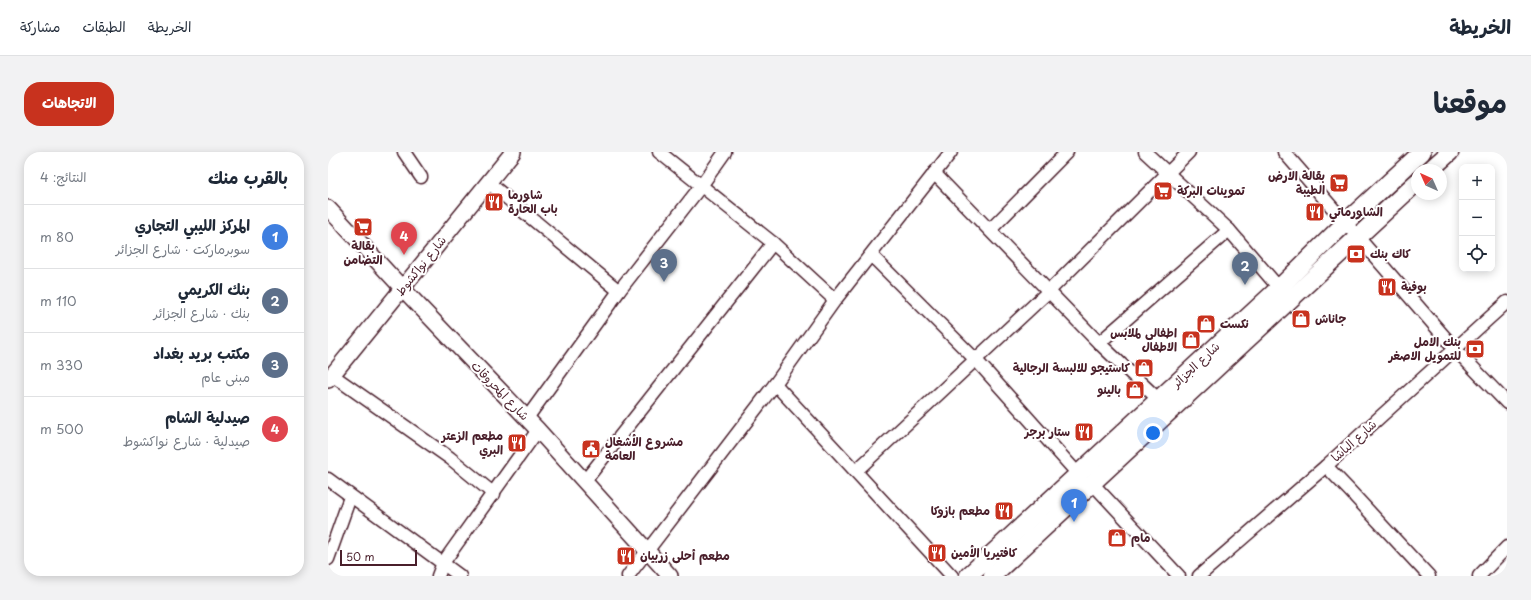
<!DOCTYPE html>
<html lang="ar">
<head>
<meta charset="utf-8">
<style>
  body { margin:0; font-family:"Playpen Sans","Playpen Sans Arabic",sans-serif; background:#f2f2f3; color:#1f2937; direction:rtl }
  .controls { position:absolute; right:12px; top:12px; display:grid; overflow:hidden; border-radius:8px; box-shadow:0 2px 10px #0003 }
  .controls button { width:36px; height:36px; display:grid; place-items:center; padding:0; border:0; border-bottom:1px solid #e0e1e3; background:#fff; color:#1f2937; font:20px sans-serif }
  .compass { position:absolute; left:1083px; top:12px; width:36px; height:36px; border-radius:50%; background:#fff; box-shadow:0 2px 10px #0003; rotate:315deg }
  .scale { position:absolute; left:12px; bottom:10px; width:77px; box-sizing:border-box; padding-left:4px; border:2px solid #4a1f2b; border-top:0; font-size:11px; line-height:14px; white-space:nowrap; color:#4a1f2b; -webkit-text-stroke:3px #fff; paint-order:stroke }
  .you { position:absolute; left:825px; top:281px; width:14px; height:14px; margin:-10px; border:3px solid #fff; border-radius:50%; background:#1a73e8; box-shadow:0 0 0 6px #1a73e833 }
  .badge { display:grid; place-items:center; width:26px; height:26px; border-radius:50%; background:#c8321e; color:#fff; font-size:13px; font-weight:700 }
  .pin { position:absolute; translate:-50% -33px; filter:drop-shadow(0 1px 2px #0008) }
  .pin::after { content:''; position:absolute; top:21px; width:14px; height:12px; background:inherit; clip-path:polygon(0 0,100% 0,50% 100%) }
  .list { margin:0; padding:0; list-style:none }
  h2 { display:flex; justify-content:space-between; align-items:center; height:52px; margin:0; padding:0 16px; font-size:17px }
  h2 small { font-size:13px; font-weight:400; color:#747a83 }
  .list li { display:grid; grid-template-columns:26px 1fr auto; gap:12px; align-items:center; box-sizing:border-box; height:64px; padding:0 16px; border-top:1px solid #e0e1e3 }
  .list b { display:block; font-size:15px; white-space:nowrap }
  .list p { margin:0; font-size:13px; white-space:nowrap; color:#747a83 }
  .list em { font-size:13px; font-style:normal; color:#747a83 }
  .icon { flex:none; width:22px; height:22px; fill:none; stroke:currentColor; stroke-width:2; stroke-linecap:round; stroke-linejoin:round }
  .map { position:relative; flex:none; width:1179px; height:424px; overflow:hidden; direction:ltr; border-radius:16px }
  header { display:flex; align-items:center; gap:24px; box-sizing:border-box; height:56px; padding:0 20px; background:#fff; border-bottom:1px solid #e0e1e3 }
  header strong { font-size:19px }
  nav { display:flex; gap:22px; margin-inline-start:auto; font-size:14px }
  .intro { display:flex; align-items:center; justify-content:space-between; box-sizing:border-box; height:96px; padding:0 24px }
  h1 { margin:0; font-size:28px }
  .button { padding:10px 18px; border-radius:16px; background:#c8321e; color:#fff; font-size:14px; font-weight:700 }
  main { display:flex; gap:24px; padding:0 24px }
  aside { flex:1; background:#fff; border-radius:16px; box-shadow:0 2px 10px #0003 }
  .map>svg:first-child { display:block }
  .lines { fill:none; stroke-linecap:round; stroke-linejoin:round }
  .minor-casing { stroke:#4a1f2b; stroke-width:15 }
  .tertiary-casing { stroke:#4a1f2b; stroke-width:18 }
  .secondary-casing { stroke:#4a1f2b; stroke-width:20 }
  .minor { stroke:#fff; stroke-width:12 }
  .tertiary { stroke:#fff; stroke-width:15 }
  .secondary { stroke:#fff; stroke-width:17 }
  .labels { text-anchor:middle; stroke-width:4; stroke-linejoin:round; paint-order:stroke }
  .poi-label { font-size:12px; font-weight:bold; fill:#4a1f2b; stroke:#fff; text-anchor:start }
  .street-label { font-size:12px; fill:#4a1f2b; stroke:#fff }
</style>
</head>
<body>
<header>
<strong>الخريطة</strong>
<nav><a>الخريطة</a><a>الطبقات</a><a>مشاركة</a></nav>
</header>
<div class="intro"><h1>موقعنا</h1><a class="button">الاتجاهات</a></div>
<main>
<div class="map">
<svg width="1179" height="424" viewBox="0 0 1179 424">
  <rect width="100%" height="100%" fill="#fff"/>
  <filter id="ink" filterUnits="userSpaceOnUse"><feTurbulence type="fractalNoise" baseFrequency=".025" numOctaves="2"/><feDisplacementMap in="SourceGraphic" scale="8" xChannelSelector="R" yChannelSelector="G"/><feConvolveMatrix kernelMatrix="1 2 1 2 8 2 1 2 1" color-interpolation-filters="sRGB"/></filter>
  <g filter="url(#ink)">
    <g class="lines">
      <defs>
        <g id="minor">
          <polyline points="76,0 93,25"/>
          <polyline points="331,0 445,91 507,148"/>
          <polyline points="817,0 901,78 951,136"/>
          <polyline points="956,0 1127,197 1179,251"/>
          <polyline points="606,21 771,191 831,248"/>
          <polyline points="161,31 291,139"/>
          <polyline points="662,78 739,0"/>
          <polyline points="543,103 648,208 750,322"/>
          <polyline points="771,191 901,78"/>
          <polyline points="4,223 122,306 166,342"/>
          <polyline points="447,232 624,424"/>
          <polyline points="199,266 291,139 373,34 397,0"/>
          <polyline points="998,314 1022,339 1101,424"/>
          <polyline points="528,319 721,139 861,0"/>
          <polyline points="0,327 132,424"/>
          <polyline points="256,330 445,91"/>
          <polyline points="764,331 851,424"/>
          <polyline points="0,407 22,345"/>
          <polyline points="110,424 115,411 210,278"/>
          <polyline points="300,424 447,232 507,148 623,0"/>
          <polyline points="871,424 998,314 1179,150"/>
          <polyline points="1151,424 1179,395"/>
        </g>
        <g id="tertiary">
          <polyline points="0,56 75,137 210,278 342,424"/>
          <polyline points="0,228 185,0"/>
        </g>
        <g id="secondary">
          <polyline points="1102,18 1122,0"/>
          <polyline points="640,424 951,136 1018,70 1094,0"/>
          <polyline points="664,424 1089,30"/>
        </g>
      </defs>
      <use href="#minor" class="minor-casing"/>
      <use href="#tertiary" class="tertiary-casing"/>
      <use href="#secondary" class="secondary-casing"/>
      <use href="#minor" class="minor"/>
      <use href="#tertiary" class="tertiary"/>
      <use href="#secondary" class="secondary"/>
    </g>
  </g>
  <defs>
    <symbol id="supermarket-square" viewBox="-11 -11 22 22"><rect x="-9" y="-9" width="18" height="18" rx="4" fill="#c8321e" stroke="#fff"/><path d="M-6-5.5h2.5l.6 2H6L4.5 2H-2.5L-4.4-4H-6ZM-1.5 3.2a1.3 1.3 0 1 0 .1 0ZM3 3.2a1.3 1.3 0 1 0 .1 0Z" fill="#fff"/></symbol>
    <symbol id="restaurant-square" viewBox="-11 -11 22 22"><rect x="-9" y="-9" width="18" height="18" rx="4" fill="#c8321e" stroke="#fff"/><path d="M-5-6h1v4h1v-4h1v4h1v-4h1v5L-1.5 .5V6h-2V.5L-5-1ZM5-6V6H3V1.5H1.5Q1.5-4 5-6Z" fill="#fff"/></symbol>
    <symbol id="bank-square" viewBox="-11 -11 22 22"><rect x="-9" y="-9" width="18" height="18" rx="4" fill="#c8321e" stroke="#fff"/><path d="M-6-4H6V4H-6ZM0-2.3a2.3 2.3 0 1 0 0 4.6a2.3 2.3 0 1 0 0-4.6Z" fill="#fff"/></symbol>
    <symbol id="shop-square" viewBox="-11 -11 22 22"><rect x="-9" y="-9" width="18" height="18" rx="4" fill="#c8321e" stroke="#fff"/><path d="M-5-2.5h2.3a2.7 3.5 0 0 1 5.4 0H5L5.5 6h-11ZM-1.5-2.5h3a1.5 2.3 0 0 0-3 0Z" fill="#fff"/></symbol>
    <symbol id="civic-square" viewBox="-11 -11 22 22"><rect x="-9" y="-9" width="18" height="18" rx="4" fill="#c8321e" stroke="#fff"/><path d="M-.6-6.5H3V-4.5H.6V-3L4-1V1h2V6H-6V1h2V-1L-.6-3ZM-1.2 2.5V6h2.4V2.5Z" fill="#fff"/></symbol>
  </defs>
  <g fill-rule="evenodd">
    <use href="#supermarket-square" x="1000" y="20" width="22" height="22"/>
    <use href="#supermarket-square" x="824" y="28" width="22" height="22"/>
    <use href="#restaurant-square" x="155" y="39" width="22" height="22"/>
    <use href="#restaurant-square" x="976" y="49" width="22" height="22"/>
    <use href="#supermarket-square" x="24" y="64" width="22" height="22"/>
    <use href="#bank-square" x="1017" y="91" width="22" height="22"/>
    <use href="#restaurant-square" x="1048" y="124" width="22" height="22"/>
    <use href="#shop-square" x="962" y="156" width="22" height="22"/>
    <use href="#shop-square" x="867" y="161" width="22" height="22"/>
    <use href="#shop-square" x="852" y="177" width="22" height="22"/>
    <use href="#bank-square" x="1136" y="186" width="22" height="22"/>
    <use href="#shop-square" x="805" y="205" width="22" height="22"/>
    <use href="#shop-square" x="796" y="227" width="22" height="22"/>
    <use href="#restaurant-square" x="745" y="269" width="22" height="22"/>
    <use href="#restaurant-square" x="178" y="280" width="22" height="22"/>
    <use href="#civic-square" x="252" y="286" width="22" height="22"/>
    <use href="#restaurant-square" x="665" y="348" width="22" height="22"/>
    <use href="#shop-square" x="778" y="375" width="22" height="22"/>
    <use href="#restaurant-square" x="598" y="390" width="22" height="22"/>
    <use href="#restaurant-square" x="287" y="393" width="22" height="22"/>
  </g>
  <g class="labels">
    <g class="poi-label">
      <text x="997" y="28" text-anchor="end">بقالة الارض<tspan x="997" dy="14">الطيبة</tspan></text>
      <text x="849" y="43">تموينات البركة</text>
      <text x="180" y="47">شاورما<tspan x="180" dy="14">باب الحارة</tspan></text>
      <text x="1001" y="64">الشاورماتي</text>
      <text x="35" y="98" text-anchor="middle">بقالة<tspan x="35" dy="14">التضامن</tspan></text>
      <text x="1042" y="106">كاك بنك</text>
      <text x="1073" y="139">بوفية</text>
      <text x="987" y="171">جاناش</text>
      <text x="892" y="176">نكست</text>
      <text x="849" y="185" text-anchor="end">اطفالي لملابس<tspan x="849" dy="14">الاطفال</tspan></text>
      <text x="1133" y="194" text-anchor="end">بنك الامل<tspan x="1133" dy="14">للتمويل الاصغر</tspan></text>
      <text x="802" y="220" text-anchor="end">كاستيجو للالبسة الرجالية</text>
      <text x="793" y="242" text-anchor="end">بالينو</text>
      <text x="742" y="284" text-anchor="end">ستار برجر</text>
      <text x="175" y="288" text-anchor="end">مطعم الزعتر<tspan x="175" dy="14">البري</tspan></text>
      <text x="277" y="294">مشروع الأشغال<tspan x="277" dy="14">العامة</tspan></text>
      <text x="662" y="363" text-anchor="end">مطعم بازوكا</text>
      <text x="803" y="390">مام</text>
      <text x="623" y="405">كافتيريا الأمين</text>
      <text x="312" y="408">مطعم أحلى زربيان</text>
    </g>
    <g class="street-label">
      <text transform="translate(93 114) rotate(-51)" y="4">شارع نواكشوط</text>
      <text transform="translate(868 213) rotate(-43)" y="4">شارع الجزائر</text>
      <text transform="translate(172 239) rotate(46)" y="4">شارع المحروقات</text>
      <text transform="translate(1026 289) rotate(-42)" y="4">شارع الباشا</text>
    </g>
  </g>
</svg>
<div class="controls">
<button>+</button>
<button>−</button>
<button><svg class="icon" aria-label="locate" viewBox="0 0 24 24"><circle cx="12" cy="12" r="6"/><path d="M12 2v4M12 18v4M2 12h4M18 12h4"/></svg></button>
</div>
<svg class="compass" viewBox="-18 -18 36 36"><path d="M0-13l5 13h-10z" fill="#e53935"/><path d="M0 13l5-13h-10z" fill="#747a83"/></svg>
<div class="scale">50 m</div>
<div class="you"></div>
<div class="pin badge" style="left:746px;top:370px;background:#3f7fe0">1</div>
<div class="pin badge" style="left:917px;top:133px;background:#5c6f8a">2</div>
<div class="pin badge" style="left:336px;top:130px;background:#5c6f8a">3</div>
<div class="pin badge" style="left:76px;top:103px;background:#e0444e">4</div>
</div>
<aside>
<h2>بالقرب منك<small>النتائج: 4</small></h2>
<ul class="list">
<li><span class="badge" style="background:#3f7fe0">1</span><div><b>المركز الليبي التجاري</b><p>سوبرماركت · شارع الجزائر</p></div><em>80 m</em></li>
<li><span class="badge" style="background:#5c6f8a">2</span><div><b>بنك الكريمي</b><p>بنك · شارع الجزائر</p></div><em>110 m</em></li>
<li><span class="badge" style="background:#5c6f8a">3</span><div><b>مكتب بريد بغداد</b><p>مبنى عام</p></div><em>330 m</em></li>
<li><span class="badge" style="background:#e0444e">4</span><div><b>صيدلية الشام</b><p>صيدلية · شارع نواكشوط</p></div><em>500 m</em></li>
</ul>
</aside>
</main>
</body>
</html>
